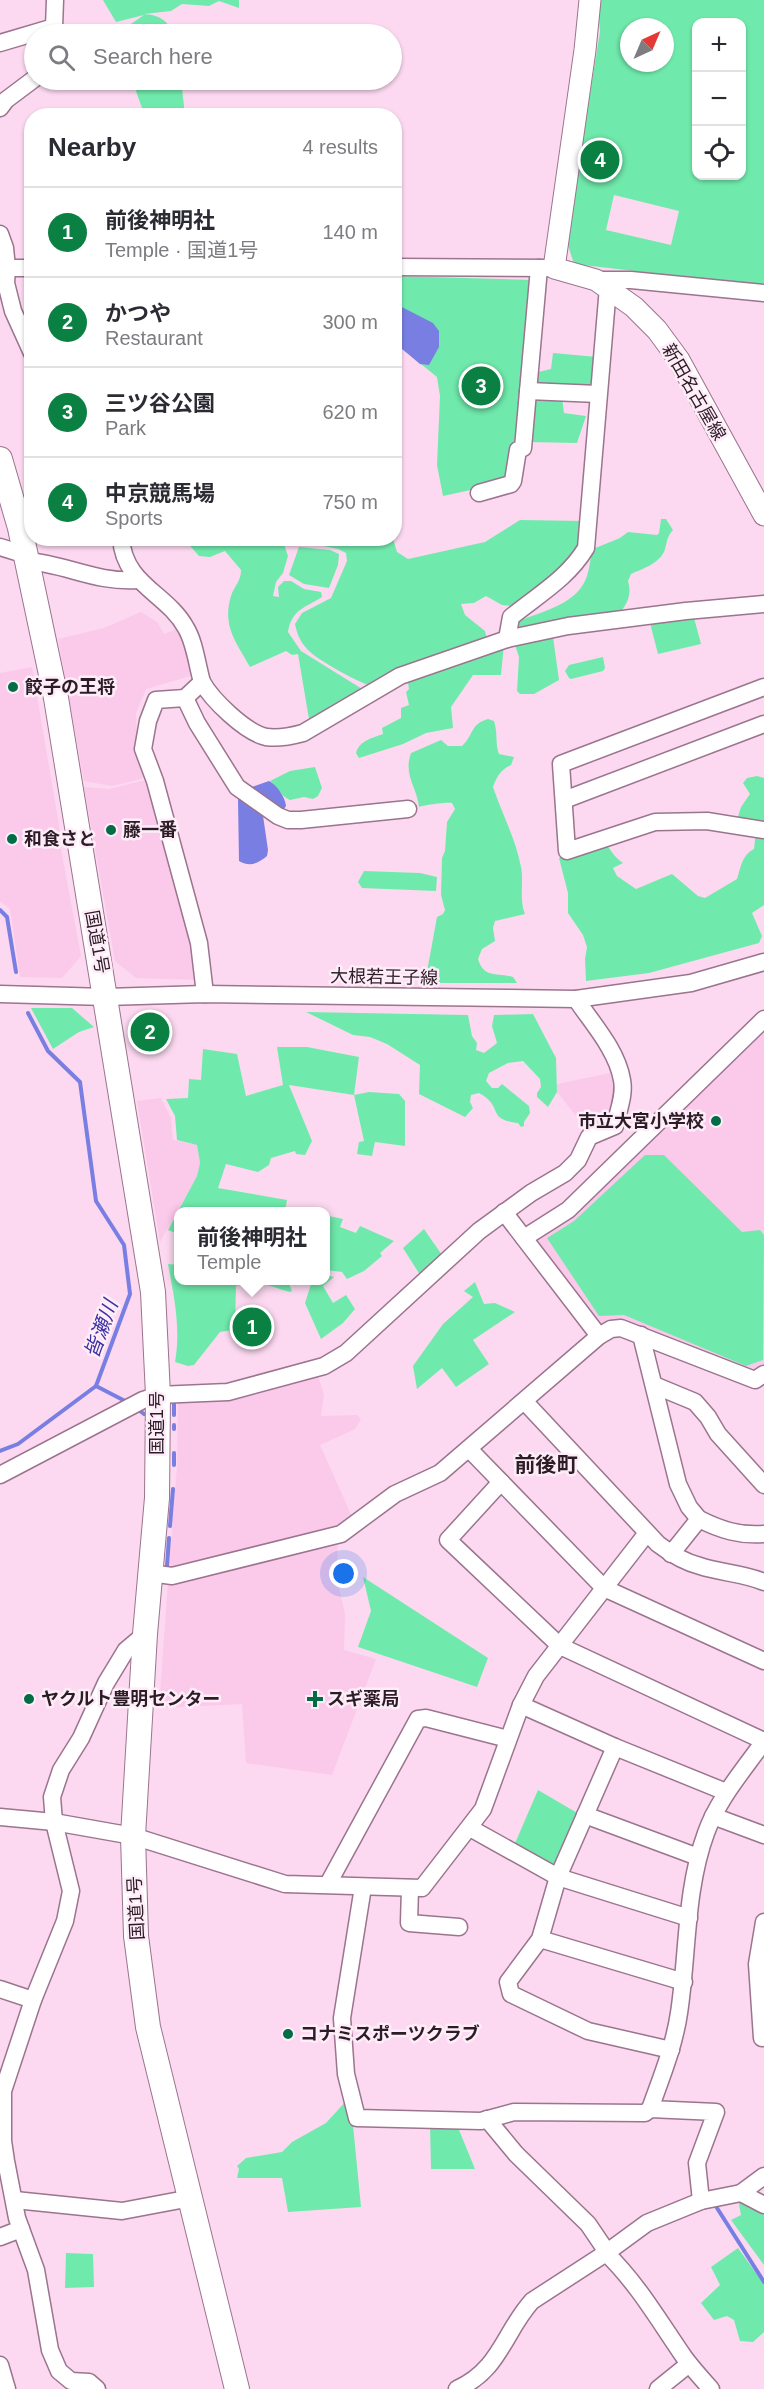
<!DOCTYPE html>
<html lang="en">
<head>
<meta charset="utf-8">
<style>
  body { margin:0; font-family:Helvetica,"Noto Sans JP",sans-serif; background:#f7f7f7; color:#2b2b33 }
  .controls { position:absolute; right:18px; top:18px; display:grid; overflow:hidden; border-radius:12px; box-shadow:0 2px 4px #0004 }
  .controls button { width:54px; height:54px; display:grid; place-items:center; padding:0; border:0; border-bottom:2px solid #e1e1e2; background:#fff; color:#2b2b33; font:30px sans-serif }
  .compass { position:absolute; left:620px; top:18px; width:54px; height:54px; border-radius:50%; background:#fff; box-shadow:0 2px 4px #0004; rotate:44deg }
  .you { position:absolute; left:344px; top:1574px; width:21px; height:21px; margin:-15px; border:4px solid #fff; border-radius:50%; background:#1a73e8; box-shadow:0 0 0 9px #1a73e833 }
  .badge { display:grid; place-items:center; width:39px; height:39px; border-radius:50%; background:#0b8043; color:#fff; font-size:20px; font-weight:700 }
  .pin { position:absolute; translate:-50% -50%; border:3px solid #fff; box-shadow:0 2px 6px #0006 }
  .popup { position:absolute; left:174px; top:1207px; width:156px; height:78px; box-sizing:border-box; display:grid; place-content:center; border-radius:12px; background:#fff; filter:drop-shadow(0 2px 4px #0005); font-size:20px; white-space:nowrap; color:#7c7c81 }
  .popup b { font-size:22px; color:#2b2b33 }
  .popup::after { content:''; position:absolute; left:50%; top:100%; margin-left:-12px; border:12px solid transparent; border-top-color:#fff }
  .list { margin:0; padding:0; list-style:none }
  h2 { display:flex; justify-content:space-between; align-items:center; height:78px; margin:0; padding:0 24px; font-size:26px }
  h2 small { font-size:20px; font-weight:400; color:#7c7c81 }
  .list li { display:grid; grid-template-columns:39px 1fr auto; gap:18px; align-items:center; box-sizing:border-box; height:90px; padding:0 24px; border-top:2px solid #e1e1e2 }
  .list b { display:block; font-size:22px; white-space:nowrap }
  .list p { margin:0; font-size:20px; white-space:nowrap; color:#7c7c81 }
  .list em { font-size:20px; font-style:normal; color:#7c7c81 }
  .icon { flex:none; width:33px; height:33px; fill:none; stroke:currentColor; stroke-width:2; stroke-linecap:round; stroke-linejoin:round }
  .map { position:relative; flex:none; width:764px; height:2389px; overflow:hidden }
  .search { position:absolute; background:#fff; box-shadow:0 2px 4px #0004; left:24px; top:24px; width:378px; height:66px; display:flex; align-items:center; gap:15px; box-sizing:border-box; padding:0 21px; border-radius:33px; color:#7c7c81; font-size:22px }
  .panel { position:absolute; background:#fff; box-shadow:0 2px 4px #0004; left:24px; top:108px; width:378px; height:438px; border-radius:24px }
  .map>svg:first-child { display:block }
  .built { fill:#fbc9ea }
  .green { fill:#70eaac; fill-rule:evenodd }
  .water { fill:#797ee2 }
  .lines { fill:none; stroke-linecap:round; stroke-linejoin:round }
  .stream { stroke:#797ee2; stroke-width:4 }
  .minor-casing { stroke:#9b748e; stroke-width:19 }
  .major-casing { stroke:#9b748e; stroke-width:23 }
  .highway-casing { stroke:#9b748e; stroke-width:26 }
  .minor { stroke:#fff; stroke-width:16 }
  .major { stroke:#fff; stroke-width:21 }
  .highway { stroke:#fff; stroke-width:24 }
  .poi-dot { fill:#026d44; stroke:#feedf8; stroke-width:2 }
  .labels { text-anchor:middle; stroke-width:5; stroke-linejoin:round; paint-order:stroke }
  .street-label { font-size:18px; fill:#2b1c26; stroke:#feedf8 }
  .poi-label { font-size:18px; font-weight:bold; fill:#2b1c26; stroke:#feedf8; text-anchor:start }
  .water-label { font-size:20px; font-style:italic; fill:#3b31a4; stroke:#feedf8 }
  .quarter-label { font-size:21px; font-weight:bold; fill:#2b1c26; stroke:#feedf8 }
</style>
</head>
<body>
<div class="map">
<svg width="764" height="2389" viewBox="0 0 764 2389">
  <rect width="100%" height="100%" fill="#fcd9f0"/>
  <g class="built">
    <polygon points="141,612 157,622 164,634 182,627 197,674 146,689 136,713 137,739 149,773 141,779 112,786 84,781 58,639 104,628"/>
    <polygon points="32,667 59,825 60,844 81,956 62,978 20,977 10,909 0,901 0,673"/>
    <polygon points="150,779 200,980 136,978 115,961 84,787 109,789"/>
    <polygon points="764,1027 764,1365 758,1369 745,1371 619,1324 595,1325 535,1244 538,1235"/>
    <polygon points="615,1072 618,1082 612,1121 589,1132 557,1092 557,1084"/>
    <polygon points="161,1098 171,1118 173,1140 197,1145 200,1163 197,1176 160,1242 137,1101"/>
    <polygon points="317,1373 324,1395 321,1416 357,1415 361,1419 355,1429 320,1445 353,1519 336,1527 169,1570 177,1466 178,1400"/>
    <polygon points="338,1540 337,1563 334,1564 345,1615 344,1650 376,1659 332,1775 246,1763 242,1704 159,1708 168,1582"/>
  </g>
  <g class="green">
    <path d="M103 0H239V8L219 1 209 6 182 4 171 11 144 14C158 15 169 20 172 34H119L122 30 144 15 116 22Z"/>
    <path d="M598 0H764V286L574 264 566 239 600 32ZM696 22H742V176H696ZM629 27H665V63H629ZM614 195 679 211 671 245 606 230Z"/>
    <polygon points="132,80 181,80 185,115 150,115 142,108"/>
    <polygon points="394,276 533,280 518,444 508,482 443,496 437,465 440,396 437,377 395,343"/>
    <polygon points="553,353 597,357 596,392 532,388 534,373 551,369"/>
    <polygon points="533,396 562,398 564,413 586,416 577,443 528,442"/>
    <path d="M661 519H666L673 530C666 537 667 545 664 552 658 564 642 569 631 574L628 581C632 593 628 605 618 614L515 636V628L519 621C543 611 578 604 587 576 590 567 590 558 593 549L620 538 628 532 657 535 659 533Z"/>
    <path d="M520 520 585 521 574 561 512 606 502 605 486 596 474 603 461 604 465 615 485 631 488 643 376 688C360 683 318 661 307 649 300 641 297 634 295 624L302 613 331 598 347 561 346 553 338 549 291 539H393L397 552 408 559 485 542Z"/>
    <path d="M221 538 288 539 283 541 288 556 283 573 276 582 273 596 279 597 278 587 284 581H291L304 589 321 592 322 597C305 608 292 609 288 632L301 651 367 692 310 725 298 654 292 655 286 651 250 667C236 642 222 626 231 596 234 586 241 582 241 570L225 551 210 557 199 556 184 539C197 539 208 542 221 538Z"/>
    <polygon points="299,547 330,550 339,554 338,565 329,588 304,584 289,575"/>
    <polygon points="693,614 701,644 658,654 650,623"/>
    <polygon points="553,637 559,680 534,694 520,694 517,691 519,657 514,642"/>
    <path d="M504 644 501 675H473L451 707 453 728 426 733 403 744 359 758 356 753C359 741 372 738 383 734L382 728 401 718V708L409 705 406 692 409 689 408 683 405 678Z"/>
    <polygon points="603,657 605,668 603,671 571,679 569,678 565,671 569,665"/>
    <path d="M488 719 494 721C498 733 495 743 499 754L514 757 511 765C501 769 496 778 493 787 502 814 516 839 521 867 524 882 519 900 525 914L495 921 493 928 495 941 482 949 478 959C484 979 497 972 513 977L517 983H432L426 977 437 917 443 914 445 910 441 895 442 858 445 851 447 822 455 809 452 803C447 802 425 805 419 807 417 787 403 775 411 753L441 740 448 746H462C474 735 470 724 488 719Z"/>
    <path d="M315 767 322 788 318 796 313 799 304 797 290 800C280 796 278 786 270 781L290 771Z"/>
    <polygon points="757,776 764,778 764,825 739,820 738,817 741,807 750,794 743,783 747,778"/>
    <path d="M756 831 764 832V905L752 913 762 936 759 943 649 973 586 981 585 959 587 947 583 935 568 913V893L559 858 604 842C612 851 613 856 623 863L613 868 617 876 636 889 672 874 698 896 705 898 737 879C741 867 742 855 754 849Z"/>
    <polygon points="364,871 420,873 437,877 436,891 362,888 358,882"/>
    <polygon points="31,1008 72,1008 94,1027 79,1032 53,1049"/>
    <path d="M306 1012 468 1015 472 1036 477 1043 476 1050 484 1053 497 1043 492 1026 494 1015 533 1014 556 1058 557 1092 548 1107 537 1097V1093L541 1087 540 1079 523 1061 508 1063 489 1073 486 1081 492 1088H498L502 1084 529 1106 530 1113 524 1122V1126L521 1127 518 1123C485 1119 505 1107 479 1093L471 1095 470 1102 473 1108 465 1117 419 1094 420 1065 387 1044 370 1037 353 1035Z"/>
    <polygon points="277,1047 307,1047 359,1057 354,1095 369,1092 399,1094 405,1101 405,1146 375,1142 372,1156 357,1154 359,1142 364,1141 354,1095 289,1085 312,1141 305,1155 296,1154 295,1151 271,1158 269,1165 258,1172 226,1164 218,1188 287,1200 285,1211 178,1212 178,1234 168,1230 197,1176 200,1163 197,1145 177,1140 175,1116 166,1099 188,1098 189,1079 201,1080 203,1049 237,1054 246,1096 283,1085"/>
    <polygon points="645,1155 664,1155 742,1232 760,1230 764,1235 763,1360 746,1366 624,1315 599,1316 547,1238 574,1221"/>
    <polygon points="329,1216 343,1219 340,1227 356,1233 360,1226 394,1241 380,1253 382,1256 364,1271 347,1279 342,1272 326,1270 326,1228"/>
    <polygon points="424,1229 444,1258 422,1278 403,1248"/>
    <path d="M168 1264 178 1265V1280L288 1281 292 1291 290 1292C273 1287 253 1278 236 1286L235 1325 232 1330 220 1332 194 1365 188 1366 175 1362C181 1329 174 1296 168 1264Z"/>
    <polygon points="326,1275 334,1277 323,1286 333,1303 346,1295 355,1309 343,1323 321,1339 305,1303 312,1281 326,1280"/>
    <polygon points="475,1282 484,1304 495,1303 515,1312 473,1340 489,1364 456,1387 442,1368 417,1389 413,1366 443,1324 473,1297 464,1291"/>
    <polygon points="363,1577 488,1658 477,1687 358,1647 371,1611"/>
    <polygon points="538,1790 579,1814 552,1869 513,1848"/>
    <polygon points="347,2100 353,2125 361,2207 288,2212 282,2178 237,2178 239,2169 237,2166 246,2158 282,2152 292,2142 326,2123"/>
    <polygon points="430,2124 457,2125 475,2169 431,2169"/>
    <polygon points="738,2199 764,2212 764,2265 731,2220 741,2215"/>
    <polygon points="738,2248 764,2284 764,2332 753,2342 740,2341 734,2320 727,2316 714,2320 701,2303 720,2285 711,2267"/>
    <polygon points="66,2253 93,2254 94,2287 65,2288"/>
  </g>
  <g class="water">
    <polygon points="394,303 433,323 439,331 439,347 429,365 420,364 395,343"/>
    <path d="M269 781C277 785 285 797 286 806L284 809H278L249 788Z"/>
    <path d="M243 795 262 809 268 850 267 856C257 864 250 867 239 861L238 799Z"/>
  </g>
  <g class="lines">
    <g class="stream">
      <polyline points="0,910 7,917 16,972"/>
      <polyline points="96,1386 127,1402"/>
      <polyline points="174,1400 174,1415"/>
      <polyline points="136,1408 144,1414"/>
      <polyline points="174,1425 174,1429"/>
      <polyline points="0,1451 18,1444 96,1386 130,1294 124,1245 96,1201 80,1082 48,1051 28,1013"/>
      <polyline points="174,1453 174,1465"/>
      <polyline points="170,1526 173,1489"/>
      <polyline points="167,1566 169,1538"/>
      <polyline points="717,2208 764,2282"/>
    </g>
    <defs>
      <g id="minor">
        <polyline points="0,43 54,27 55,0"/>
        <polyline points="0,108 6,100 34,79"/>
        <polyline points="0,234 5,248 7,268 6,283 13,311 32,353"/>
        <polyline points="394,267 550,268"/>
        <polyline points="0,268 32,268"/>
        <polyline points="596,280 631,280 764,293"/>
        <polyline points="528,391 598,394"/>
        <polyline points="479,493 511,484 513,481 518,450 523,448 539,268"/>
        <path d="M121 538C124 585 167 593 186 628 195 643 197 665 202 682L185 698 156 700 148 721 143 749 155 781 199 943 205 994"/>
        <polyline points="0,547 26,555"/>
        <path d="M27 561C66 564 96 583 138 580"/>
        <path d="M507 639 511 617C538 595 568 578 586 548L608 287"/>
        <path d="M202 682C212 700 245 732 266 737 279 739 292 736 303 733L400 676 507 639 568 626 686 611 764 604"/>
        <polyline points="764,687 561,764 567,851 655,822 707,821 764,830"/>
        <polyline points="185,698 197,723 237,787 278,816 288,820 301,820 408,809"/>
        <polyline points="564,800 764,724"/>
        <polyline points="0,994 106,997 205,994 576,999 691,983 764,962"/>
        <polyline points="504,1212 599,1336"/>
        <polyline points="524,1238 568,1210 764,1019"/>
        <polyline points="641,1335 678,1484 689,1507 699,1519"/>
        <polyline points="654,1385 695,1402 708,1417 718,1434 764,1485"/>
        <path d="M525 1402 658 1544C671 1554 684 1562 700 1566 721 1573 743 1573 764 1582"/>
        <polyline points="469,1449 604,1588 764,1661"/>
        <path d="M0 1475 143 1400 158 1395 228 1392 324 1366 346 1353 479 1231 531 1193 565 1173 578 1160 589 1137 615 1126C618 1111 625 1095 622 1080 617 1050 592 1023 576 999"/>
        <polyline points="501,1482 448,1540 560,1646 764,1741"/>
        <path d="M671 1554 699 1519C721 1530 740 1536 764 1534"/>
        <polyline points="150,1573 172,1576 341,1534 395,1494 440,1473 599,1336 611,1329 621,1328 755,1380 764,1374"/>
        <polyline points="521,1705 615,1747 726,1792"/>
        <polyline points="615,1747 558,1877 540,1939 508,1982 511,1994 588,2031 671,2050"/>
        <polyline points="585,1815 698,1857"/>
        <polyline points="713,1816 764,1835"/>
        <polyline points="0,1817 54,1822 133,1836 285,1884 422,1888 483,1809 521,1705 536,1676 647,1533"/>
        <polyline points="470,1828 558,1877 689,1918"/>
        <polyline points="328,1884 418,1719 426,1718 508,1739"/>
        <polyline points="363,1887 342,2018 346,2074 357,2118 481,2121 514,2112 645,2113 650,2109 716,2112 697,2163 701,2201"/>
        <polyline points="410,1888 409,1923 459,1927"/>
        <polyline points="764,1922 757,1964 762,2038 764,2037"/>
        <polyline points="540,1939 684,1982"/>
        <polyline points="0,1989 33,2000"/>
        <path d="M650 2109C661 2078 674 2047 679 2013 688 1954 685 1890 706 1833 718 1799 743 1771 764 1741"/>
        <polyline points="487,2119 516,2154 588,2224 607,2252"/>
        <polyline points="741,2193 764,2205"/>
        <polyline points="15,2200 122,2211 191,2198"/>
        <polyline points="0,2237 21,2229"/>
        <path d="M606 2253C638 2284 659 2321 684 2357 692 2368 702 2379 711 2389"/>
        <polyline points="0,2365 7,2389"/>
        <polyline points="97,2389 89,2382 71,2381 59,2371 50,2350 36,2270 17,2218 6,2161 3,2141 3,2091 33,2000 65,1921 71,1891 54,1822 52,1797 61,1770 81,1738 106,1683 126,1650 145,1634"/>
        <path d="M457 2389C500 2370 504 2332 532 2301L606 2253 647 2223 701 2201 741 2193 764 2176"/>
        <polyline points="658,2389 689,2364"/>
      </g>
      <polyline id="major" points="590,0 585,50 554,268 596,280 634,307 657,330 679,360 764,515"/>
      <polyline id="highway" points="0,459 20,528 56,698 153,1292 158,1395 157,1498 145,1634 133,1836 136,1936 148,2027 237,2389"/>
    </defs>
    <use href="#minor" class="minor-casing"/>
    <use href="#major" class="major-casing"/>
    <use href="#highway" class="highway-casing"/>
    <use href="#minor" class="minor"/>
    <use href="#major" class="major"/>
    <use href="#highway" class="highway"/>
  </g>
  <g class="poi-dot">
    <circle cx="13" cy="687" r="6"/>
    <circle cx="111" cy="830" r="6"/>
    <circle cx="12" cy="839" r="6"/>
    <circle cx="716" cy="1121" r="6"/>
    <circle cx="29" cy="1699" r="6"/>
    <path d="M312 1690h6v6h6v6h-6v6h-6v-6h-6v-6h6z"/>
    <circle cx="288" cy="2034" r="6"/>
  </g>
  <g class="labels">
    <g class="street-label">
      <text transform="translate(694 392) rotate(60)" y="6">新田名古屋線</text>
      <text transform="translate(97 942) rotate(80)" y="6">国道1号</text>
      <text transform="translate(384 977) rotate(1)" y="6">大根若王子線</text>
      <text transform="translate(157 1423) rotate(-90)" y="6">国道1号</text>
      <text transform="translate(136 1908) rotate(-93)" y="6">国道1号</text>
    </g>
    <g class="poi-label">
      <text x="25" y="693">餃子の王将</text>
      <text x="123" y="836">藤一番</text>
      <text x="24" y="845">和食さと</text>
      <text x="704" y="1127" text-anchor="end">市立大宮小学校</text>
      <text x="41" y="1705">ヤクルト豊明センター</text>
      <text x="327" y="1705">スギ薬局</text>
      <text x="300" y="2040">コナミスポーツクラブ</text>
    </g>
    <g class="water-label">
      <text transform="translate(101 1329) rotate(-70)" y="7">皆瀬川</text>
    </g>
    <g class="quarter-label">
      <text x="546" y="1472">前後町</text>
    </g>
  </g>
</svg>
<div class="controls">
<button>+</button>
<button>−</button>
<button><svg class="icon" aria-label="locate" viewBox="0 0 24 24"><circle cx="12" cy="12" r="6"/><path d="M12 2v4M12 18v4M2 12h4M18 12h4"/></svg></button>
</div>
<svg class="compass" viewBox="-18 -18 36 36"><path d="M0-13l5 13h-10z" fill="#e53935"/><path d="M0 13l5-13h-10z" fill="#7c7c81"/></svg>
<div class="you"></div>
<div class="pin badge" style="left:252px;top:1327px">1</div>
<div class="popup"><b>前後神明社</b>Temple</div>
<div class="pin badge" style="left:150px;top:1032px">2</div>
<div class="pin badge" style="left:481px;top:386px">3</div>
<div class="pin badge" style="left:600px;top:160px">4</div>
<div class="search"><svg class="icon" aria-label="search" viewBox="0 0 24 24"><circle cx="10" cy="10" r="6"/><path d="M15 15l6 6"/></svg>Search here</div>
<section class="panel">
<h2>Nearby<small>4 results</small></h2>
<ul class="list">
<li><span class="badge">1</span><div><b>前後神明社</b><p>Temple · 国道1号</p></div><em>140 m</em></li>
<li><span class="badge">2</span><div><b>かつや</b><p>Restaurant</p></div><em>300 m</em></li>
<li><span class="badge">3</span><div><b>三ツ谷公園</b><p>Park</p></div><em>620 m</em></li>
<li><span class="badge">4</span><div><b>中京競馬場</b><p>Sports</p></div><em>750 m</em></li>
</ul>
</section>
</div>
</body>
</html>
